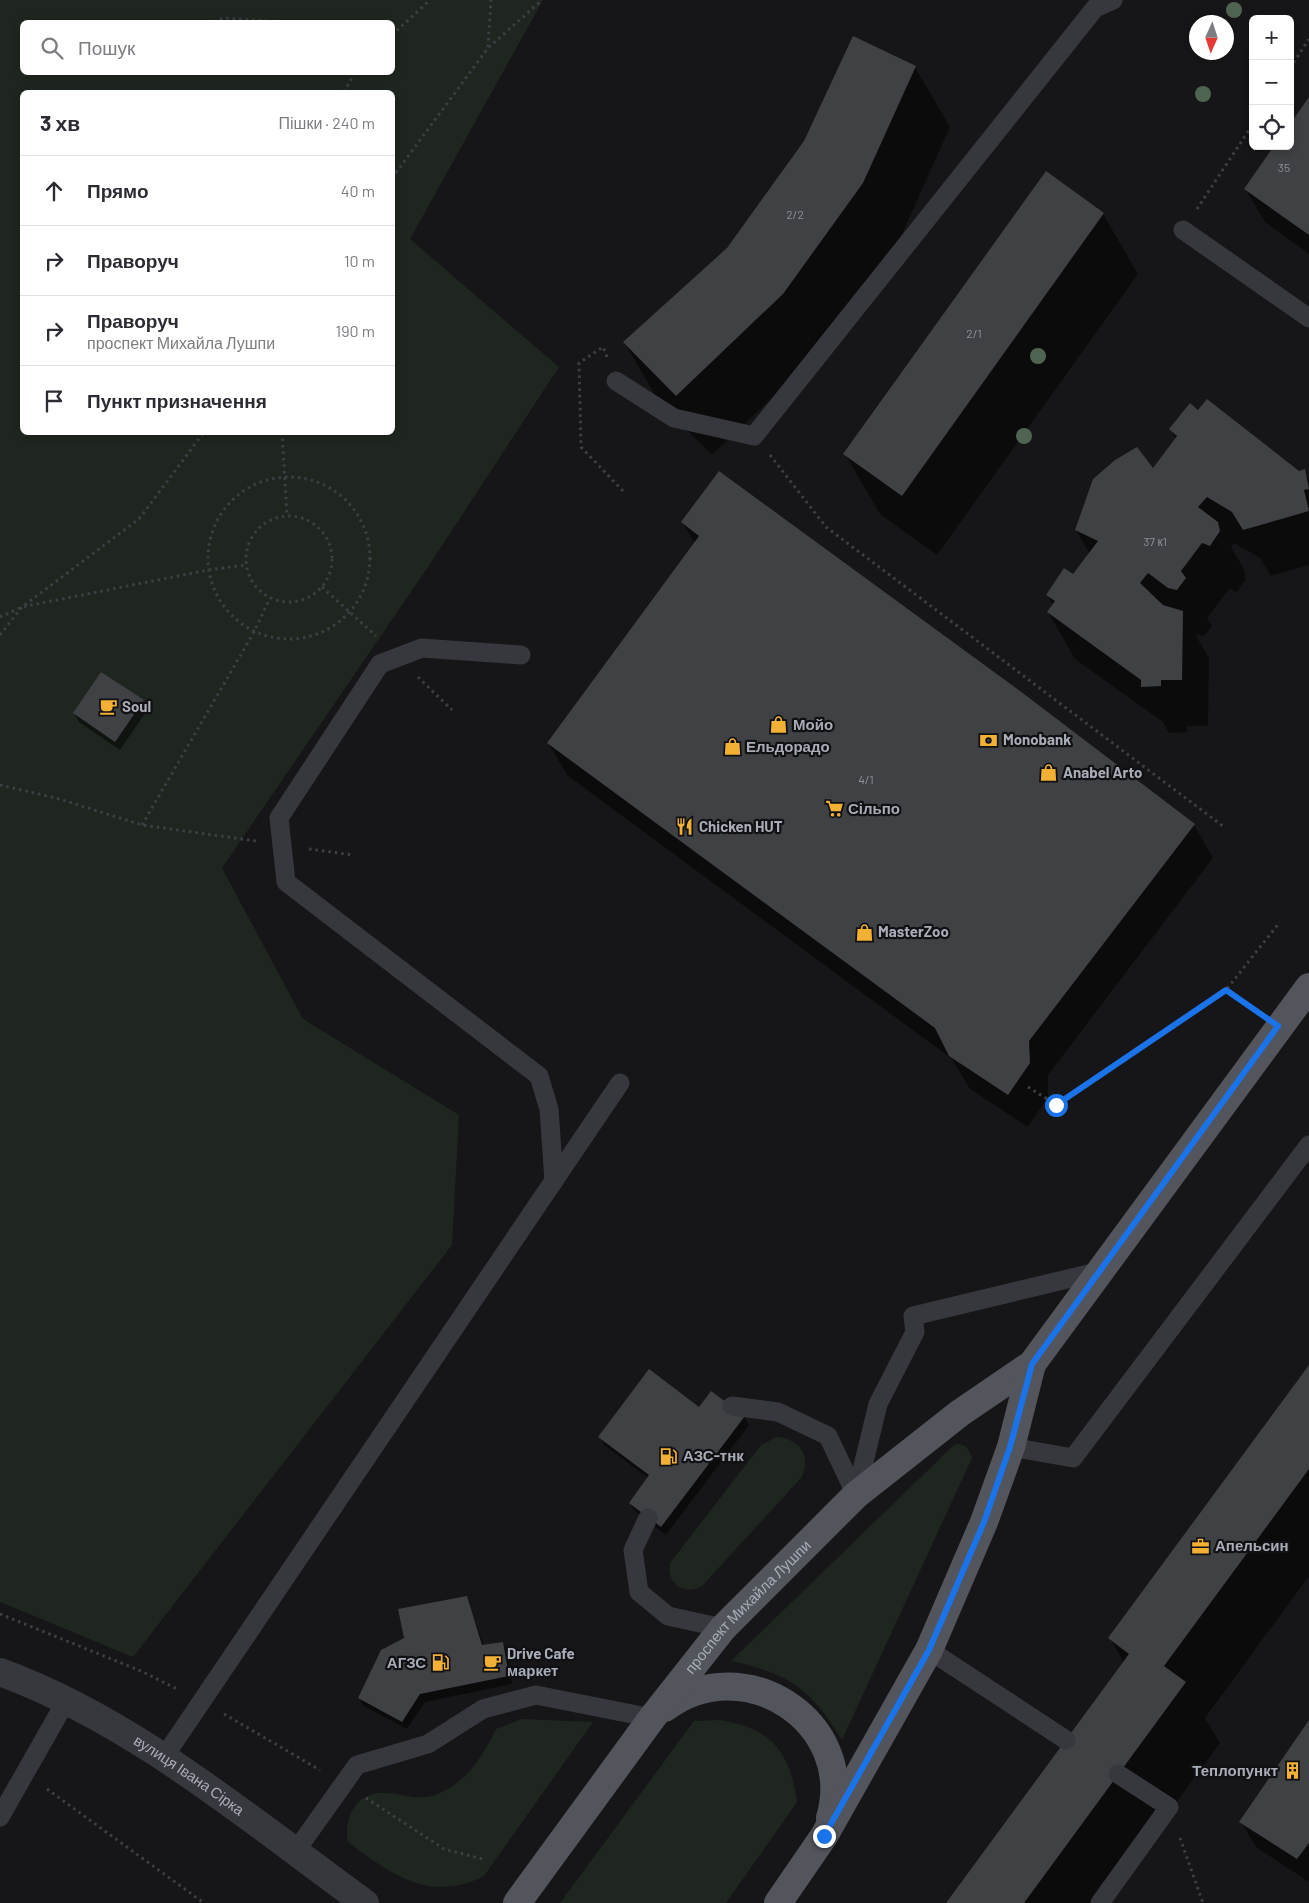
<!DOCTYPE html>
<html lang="uk">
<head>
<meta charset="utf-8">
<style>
  body { margin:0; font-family:Barlow,sans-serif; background:#f2f2f3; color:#2b2b33 }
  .controls { position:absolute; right:15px; top:15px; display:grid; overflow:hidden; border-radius:8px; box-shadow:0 2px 8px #0003 }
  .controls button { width:45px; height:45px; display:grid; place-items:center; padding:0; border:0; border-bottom:1px solid #e1e1e2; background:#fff; color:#2b2b33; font:25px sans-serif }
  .compass { position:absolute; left:1189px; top:15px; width:45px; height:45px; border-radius:50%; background:#fff; box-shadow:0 2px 8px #0003; rotate:183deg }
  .stop { position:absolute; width:15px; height:15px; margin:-11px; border:4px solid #1a73e8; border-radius:50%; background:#fff }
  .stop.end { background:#1a73e8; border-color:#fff; box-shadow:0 1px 5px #0008 }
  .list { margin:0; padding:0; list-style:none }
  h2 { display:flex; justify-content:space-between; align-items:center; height:65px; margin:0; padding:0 20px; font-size:21px }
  h2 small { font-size:16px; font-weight:400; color:#7c7c81 }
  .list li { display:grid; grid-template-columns:32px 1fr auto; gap:15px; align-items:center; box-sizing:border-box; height:70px; padding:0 20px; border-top:1px solid #e1e1e2 }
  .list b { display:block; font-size:19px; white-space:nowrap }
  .list p { margin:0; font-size:16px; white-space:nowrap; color:#7c7c81 }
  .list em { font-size:16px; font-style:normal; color:#7c7c81 }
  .icon { flex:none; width:28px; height:28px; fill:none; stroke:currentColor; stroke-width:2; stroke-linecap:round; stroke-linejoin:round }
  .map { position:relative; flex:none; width:1309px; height:1903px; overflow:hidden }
  .search { position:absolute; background:#fff; box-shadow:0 2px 8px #0003; left:20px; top:20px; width:375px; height:55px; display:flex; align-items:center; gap:12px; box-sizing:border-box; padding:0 18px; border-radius:8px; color:#7c7c81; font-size:19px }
  .panel { position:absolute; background:#fff; box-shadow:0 2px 8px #0003; left:20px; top:90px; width:375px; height:345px; border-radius:8px }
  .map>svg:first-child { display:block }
  .green { fill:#1e261f; fill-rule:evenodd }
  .shadow { fill:#0007 }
  .building { fill:#404145 }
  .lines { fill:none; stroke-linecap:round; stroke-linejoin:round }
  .path { stroke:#3d3f44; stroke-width:3; stroke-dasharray:2.5 4; stroke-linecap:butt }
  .service { stroke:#37383d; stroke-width:19 }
  .tertiary { stroke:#37383d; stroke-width:28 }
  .primary { stroke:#53555c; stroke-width:28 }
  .tree { fill:#506452 }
  .route { stroke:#1a73e8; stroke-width:6 }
  .labels { text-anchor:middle; stroke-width:4.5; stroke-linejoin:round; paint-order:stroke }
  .number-label { font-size:12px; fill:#8e929b }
  .poi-label { font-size:15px; font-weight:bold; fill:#a8adb8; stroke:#111113; text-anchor:start }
  .street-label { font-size:15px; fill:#a8adb8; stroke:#111113 }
</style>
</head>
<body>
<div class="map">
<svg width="1309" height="1903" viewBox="0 0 1309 1903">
  <rect width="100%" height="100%" fill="#161618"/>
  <g class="green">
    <path d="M0 0H543L410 239 559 367 428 567 222 868 303 1019 459 1115 452 1245 133 1657 0 1602ZM22 22H392V72H22ZM22 92H392V432H22Z"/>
    <path d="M776 1437C800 1438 812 1457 801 1478L702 1586C684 1596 666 1584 670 1563L761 1445Z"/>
    <path d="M955 1444C965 1444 969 1448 972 1458L842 1740C810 1688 790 1674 731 1661Z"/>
    <path d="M522 1719 593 1722 484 1876C431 1903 393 1876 348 1842 344 1821 353 1796 378 1793 397 1791 416 1802 435 1795 467 1783 482 1757 496 1729Z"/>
    <path d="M720 1720C771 1728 790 1751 797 1802L726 1903H560L694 1721Z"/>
  </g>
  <g class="shadow">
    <polygon points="915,67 950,127 898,243 818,354 712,455 659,402 624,342 728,249"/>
    <polygon points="1309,100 1309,254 1265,222 1245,189 1290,146"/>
    <polygon points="1103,214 1138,274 937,555 880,514 845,454"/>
    <polygon points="1199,412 1298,472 1304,471 1309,480 1309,565 1271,576 1260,558 1234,543 1231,547 1244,569 1246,579 1237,592 1229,589 1207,618 1212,626 1204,636 1195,634 1209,658 1208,726 1187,726 1187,732 1169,733 1163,722 1075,659 1048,612 1053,605 1047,595 1074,575 1090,554 1076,530 1153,470 1176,439 1171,429"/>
    <polygon points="682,522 1194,825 1213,858 1048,1075 1048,1097 1028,1127 970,1089 952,1059 568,776 548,743 695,544"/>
    <polygon points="143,701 148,709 120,750 79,722 74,713"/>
    <polygon points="1309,1367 1309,1576 1205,1718 1220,1743 1102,1903 948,1903 1124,1663 1110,1638"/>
    <polygon points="699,1409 744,1417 749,1425 666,1535 635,1511 630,1503 648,1478 604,1445 600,1437"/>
    <polygon points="467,1598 484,1646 503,1644 508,1652 512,1684 425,1702 407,1729 364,1706 359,1698 405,1639"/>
    <polygon points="1309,1722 1309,1882 1256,1847 1241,1822"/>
  </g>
  <g class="building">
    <polygon points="853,36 916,66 863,183 783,294 676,396 623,342 727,248 804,141"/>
    <polygon points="1309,97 1309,235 1244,189 1274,146 1290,146 1290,124"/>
    <polygon points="1046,171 1104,213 902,496 843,454"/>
    <polygon points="1207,399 1299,471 1305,469 1309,489 1304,490 1309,511 1243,530 1232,512 1207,497 1198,507 1218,522 1220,531 1210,546 1202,543 1181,571 1186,578 1177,590 1168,588 1148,573 1140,583 1163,605 1183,611 1182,680 1161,680 1161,686 1141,687 1141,680 1047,612 1055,601 1046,595 1064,568 1073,574 1098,541 1075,530 1093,479 1115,460 1137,447 1153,468 1177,436 1169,429 1190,403 1198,410"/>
    <polygon points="719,471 1024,694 1195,824 1029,1041 1030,1063 1008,1095 949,1056 935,1028 547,743 699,536 681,522"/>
    <polygon points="101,672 144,700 115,742 73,713"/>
    <polygon points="1309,1365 1309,1469 1164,1666 1186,1682 1024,1903 946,1903 1129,1654 1108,1638"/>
    <polygon points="649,1369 699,1407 711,1391 745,1416 661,1527 629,1503 649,1475 598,1437"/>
    <polygon points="467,1596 482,1645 503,1642 509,1676 420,1694 402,1722 358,1698 381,1650 404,1638 398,1609"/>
    <polygon points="1309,1720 1309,1843 1297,1859 1239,1822"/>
  </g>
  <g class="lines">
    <g class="path">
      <polyline points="214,22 223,18 283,22"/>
      <polyline points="392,35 430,0"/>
      <polyline points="488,47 491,0"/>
      <polyline points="1290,68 1309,39"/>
      <polyline points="344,92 355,72"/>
      <polyline points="392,178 488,48 542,0"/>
      <polyline points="1197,209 1253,124"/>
      <polyline points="607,357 603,347 579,363 581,447 624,492"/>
      <polyline points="282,432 287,515"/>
      <polyline points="770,455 826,527 1224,827"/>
      <circle cx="289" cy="558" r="81"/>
      <circle cx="289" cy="559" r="43"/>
      <polyline points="322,587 376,636"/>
      <polyline points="0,617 22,607 208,570 246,565"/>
      <polyline points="0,635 22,607 139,519 204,432"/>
      <polyline points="418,677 452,710"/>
      <polyline points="0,785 56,798 142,825 256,841"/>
      <polyline points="142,825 254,632 270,598"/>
      <polyline points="309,849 353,855"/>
      <polyline points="1226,990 1255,1009"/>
      <polyline points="1028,1087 1057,1105 1226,990 1280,922"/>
      <polyline points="0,1614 141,1671 179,1690"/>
      <polyline points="224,1714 320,1770"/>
      <polyline points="47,1789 204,1903"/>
      <polyline points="366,1798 444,1849 486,1860"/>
      <polyline points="1180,1838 1203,1903"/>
    </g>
    <g class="service">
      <polyline points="1183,230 1309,318"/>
      <polyline points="616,381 674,418 754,436 1095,8 1113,0"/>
      <polyline points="521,655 422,648 380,664 279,818 286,882 539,1076 549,1109 554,1181"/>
      <polyline points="732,1406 778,1412 828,1436 856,1495"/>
      <polyline points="1011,1447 1073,1458 1309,1145"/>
      <polyline points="856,1495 878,1404 915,1332 913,1316 1101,1271"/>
      <polyline points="648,1518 633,1550 639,1592 668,1616 723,1628"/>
      <polyline points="929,1650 1066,1740"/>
      <polyline points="164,1757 620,1083"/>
      <polyline points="0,1817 66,1701"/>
      <polyline points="295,1852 357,1765 428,1744 483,1709 536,1695 652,1718"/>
      <polyline points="1100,1903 1169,1807 1118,1774"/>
    </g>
    <path class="tertiary" id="s1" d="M0 1672C134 1721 250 1820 365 1903"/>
    <g class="primary">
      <path d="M665 1708C743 1648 858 1722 830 1818"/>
      <path id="s2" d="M517 1903 652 1718 723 1628 856 1495 960 1413 1032 1364 1309 987"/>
      <polyline points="778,1903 824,1836 929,1650 984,1522 1011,1447 1032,1364"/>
    </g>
  </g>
  <g class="tree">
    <circle cx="1234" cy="10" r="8"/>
    <circle cx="1203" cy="94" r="8"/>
    <circle cx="1038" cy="356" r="8"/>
    <circle cx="1024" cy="436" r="8"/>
  </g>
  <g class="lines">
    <polyline class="route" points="824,1836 929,1650 984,1522 1010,1447 1032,1364 1278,1026 1226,990 1056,1105"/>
  </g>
  <defs>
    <symbol id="cafe-bare" viewBox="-9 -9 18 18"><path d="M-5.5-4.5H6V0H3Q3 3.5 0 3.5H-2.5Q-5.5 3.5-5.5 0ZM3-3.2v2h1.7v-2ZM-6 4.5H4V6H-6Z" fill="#f2b134" stroke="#111113" stroke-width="2.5" paint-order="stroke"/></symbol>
    <symbol id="shop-bare" viewBox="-9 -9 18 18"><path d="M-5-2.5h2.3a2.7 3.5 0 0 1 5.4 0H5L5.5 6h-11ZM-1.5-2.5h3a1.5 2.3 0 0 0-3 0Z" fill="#f2b134" stroke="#111113" stroke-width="2.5" paint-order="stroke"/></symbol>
    <symbol id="bank-bare" viewBox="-9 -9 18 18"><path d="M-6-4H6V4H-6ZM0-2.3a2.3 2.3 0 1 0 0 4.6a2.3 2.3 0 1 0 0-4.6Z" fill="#f2b134" stroke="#111113" stroke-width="2.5" paint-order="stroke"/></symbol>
    <symbol id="supermarket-bare" viewBox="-9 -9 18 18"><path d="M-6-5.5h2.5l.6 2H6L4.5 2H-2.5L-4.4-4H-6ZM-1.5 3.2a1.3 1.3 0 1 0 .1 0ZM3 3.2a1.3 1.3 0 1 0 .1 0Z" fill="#f2b134" stroke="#111113" stroke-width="2.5" paint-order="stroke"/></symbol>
    <symbol id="restaurant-bare" viewBox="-9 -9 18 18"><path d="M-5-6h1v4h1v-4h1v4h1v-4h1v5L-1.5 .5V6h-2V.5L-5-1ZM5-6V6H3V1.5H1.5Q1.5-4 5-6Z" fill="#f2b134" stroke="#111113" stroke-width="2.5" paint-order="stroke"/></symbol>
    <symbol id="fuel-bare" viewBox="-9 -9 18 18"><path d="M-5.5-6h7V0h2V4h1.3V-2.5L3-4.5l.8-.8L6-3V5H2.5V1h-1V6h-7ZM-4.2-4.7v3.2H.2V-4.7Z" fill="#f2b134" stroke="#111113" stroke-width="2.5" paint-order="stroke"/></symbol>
    <symbol id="office-bare" viewBox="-9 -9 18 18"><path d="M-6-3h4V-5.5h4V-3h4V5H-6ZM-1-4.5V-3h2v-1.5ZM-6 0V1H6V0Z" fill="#f2b134" stroke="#111113" stroke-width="2.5" paint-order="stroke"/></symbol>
    <symbol id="building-bare" viewBox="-9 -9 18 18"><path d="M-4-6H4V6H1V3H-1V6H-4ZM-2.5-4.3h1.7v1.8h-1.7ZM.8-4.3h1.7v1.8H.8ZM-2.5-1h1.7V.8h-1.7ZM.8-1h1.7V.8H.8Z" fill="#f2b134" stroke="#111113" stroke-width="2.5" paint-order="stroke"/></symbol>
  </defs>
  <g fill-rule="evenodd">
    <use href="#cafe-bare" x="96" y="694" width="25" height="25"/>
    <use href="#shop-bare" x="766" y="712" width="25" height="25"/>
    <use href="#bank-bare" x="976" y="728" width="25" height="25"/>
    <use href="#shop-bare" x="720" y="734" width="25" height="25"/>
    <use href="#shop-bare" x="1036" y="760" width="25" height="25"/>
    <use href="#supermarket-bare" x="822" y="796" width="25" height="25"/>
    <use href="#restaurant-bare" x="672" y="814" width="25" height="25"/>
    <use href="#shop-bare" x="852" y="920" width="25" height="25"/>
    <use href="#fuel-bare" x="656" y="1444" width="25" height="25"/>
    <use href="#office-bare" x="1188" y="1534" width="25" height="25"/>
    <use href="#fuel-bare" x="428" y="1650" width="25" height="25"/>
    <use href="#cafe-bare" x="480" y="1650" width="25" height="25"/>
    <use href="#building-bare" x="1280" y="1758" width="25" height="25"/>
  </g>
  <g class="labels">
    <g class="number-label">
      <text x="1284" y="172">35</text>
      <text x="795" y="219">2/2</text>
      <text x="974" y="338">2/1</text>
      <text x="1155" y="546">37 к1</text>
      <text x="866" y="784">4/1</text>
    </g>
    <g class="poi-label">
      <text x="122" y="712">Soul</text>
      <text x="793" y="730">Мойо</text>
      <text x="1003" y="745">Monobank</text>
      <text x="746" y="752">Ельдорадо</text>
      <text x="1063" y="778">Anabel Arto</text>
      <text x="848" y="814">Сільпо</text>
      <text x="699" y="832">Chicken HUT</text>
      <text x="878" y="937">MasterZoo</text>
      <text x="683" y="1461">АЗС-тнк</text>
      <text x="1215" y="1551">Апельсин</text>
      <text x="507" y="1659">Drive Cafe<tspan x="507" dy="17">маркет</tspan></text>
      <text x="426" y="1668" text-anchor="end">АГЗС</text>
      <text x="1278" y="1776" text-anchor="end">Теплопункт</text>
    </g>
    <g class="street-label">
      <text dy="5" stroke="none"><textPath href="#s2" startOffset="376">проспект Михайла Лушпи</textPath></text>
      <text dy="5" stroke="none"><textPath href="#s1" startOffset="216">вулиця Івана Сірка</textPath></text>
    </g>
  </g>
</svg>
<div class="controls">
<button>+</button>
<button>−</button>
<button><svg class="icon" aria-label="locate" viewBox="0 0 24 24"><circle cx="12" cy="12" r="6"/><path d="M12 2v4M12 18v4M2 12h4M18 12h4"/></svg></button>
</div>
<svg class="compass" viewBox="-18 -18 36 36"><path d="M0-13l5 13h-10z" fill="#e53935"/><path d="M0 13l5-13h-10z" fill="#7c7c81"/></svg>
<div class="stop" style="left:1056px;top:1105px"></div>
<div class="stop end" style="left:824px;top:1836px"></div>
<div class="search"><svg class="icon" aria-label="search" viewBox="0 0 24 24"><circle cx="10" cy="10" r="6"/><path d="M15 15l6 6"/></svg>Пошук</div>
<section class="panel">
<h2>3 хв<small>Пішки · 240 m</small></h2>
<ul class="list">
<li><svg class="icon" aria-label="ahead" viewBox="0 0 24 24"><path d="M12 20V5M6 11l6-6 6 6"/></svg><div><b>Прямо</b></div><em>40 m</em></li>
<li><svg class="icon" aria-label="right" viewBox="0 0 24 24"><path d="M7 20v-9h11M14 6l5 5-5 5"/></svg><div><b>Праворуч</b></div><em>10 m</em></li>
<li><svg class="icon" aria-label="right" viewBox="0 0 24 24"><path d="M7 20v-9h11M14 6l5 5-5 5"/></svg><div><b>Праворуч</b><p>проспект Михайла Лушпи</p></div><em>190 m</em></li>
<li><svg class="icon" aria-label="arrive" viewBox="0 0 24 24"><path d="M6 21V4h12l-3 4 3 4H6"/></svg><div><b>Пункт призначення</b></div></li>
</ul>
</section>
</div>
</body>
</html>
